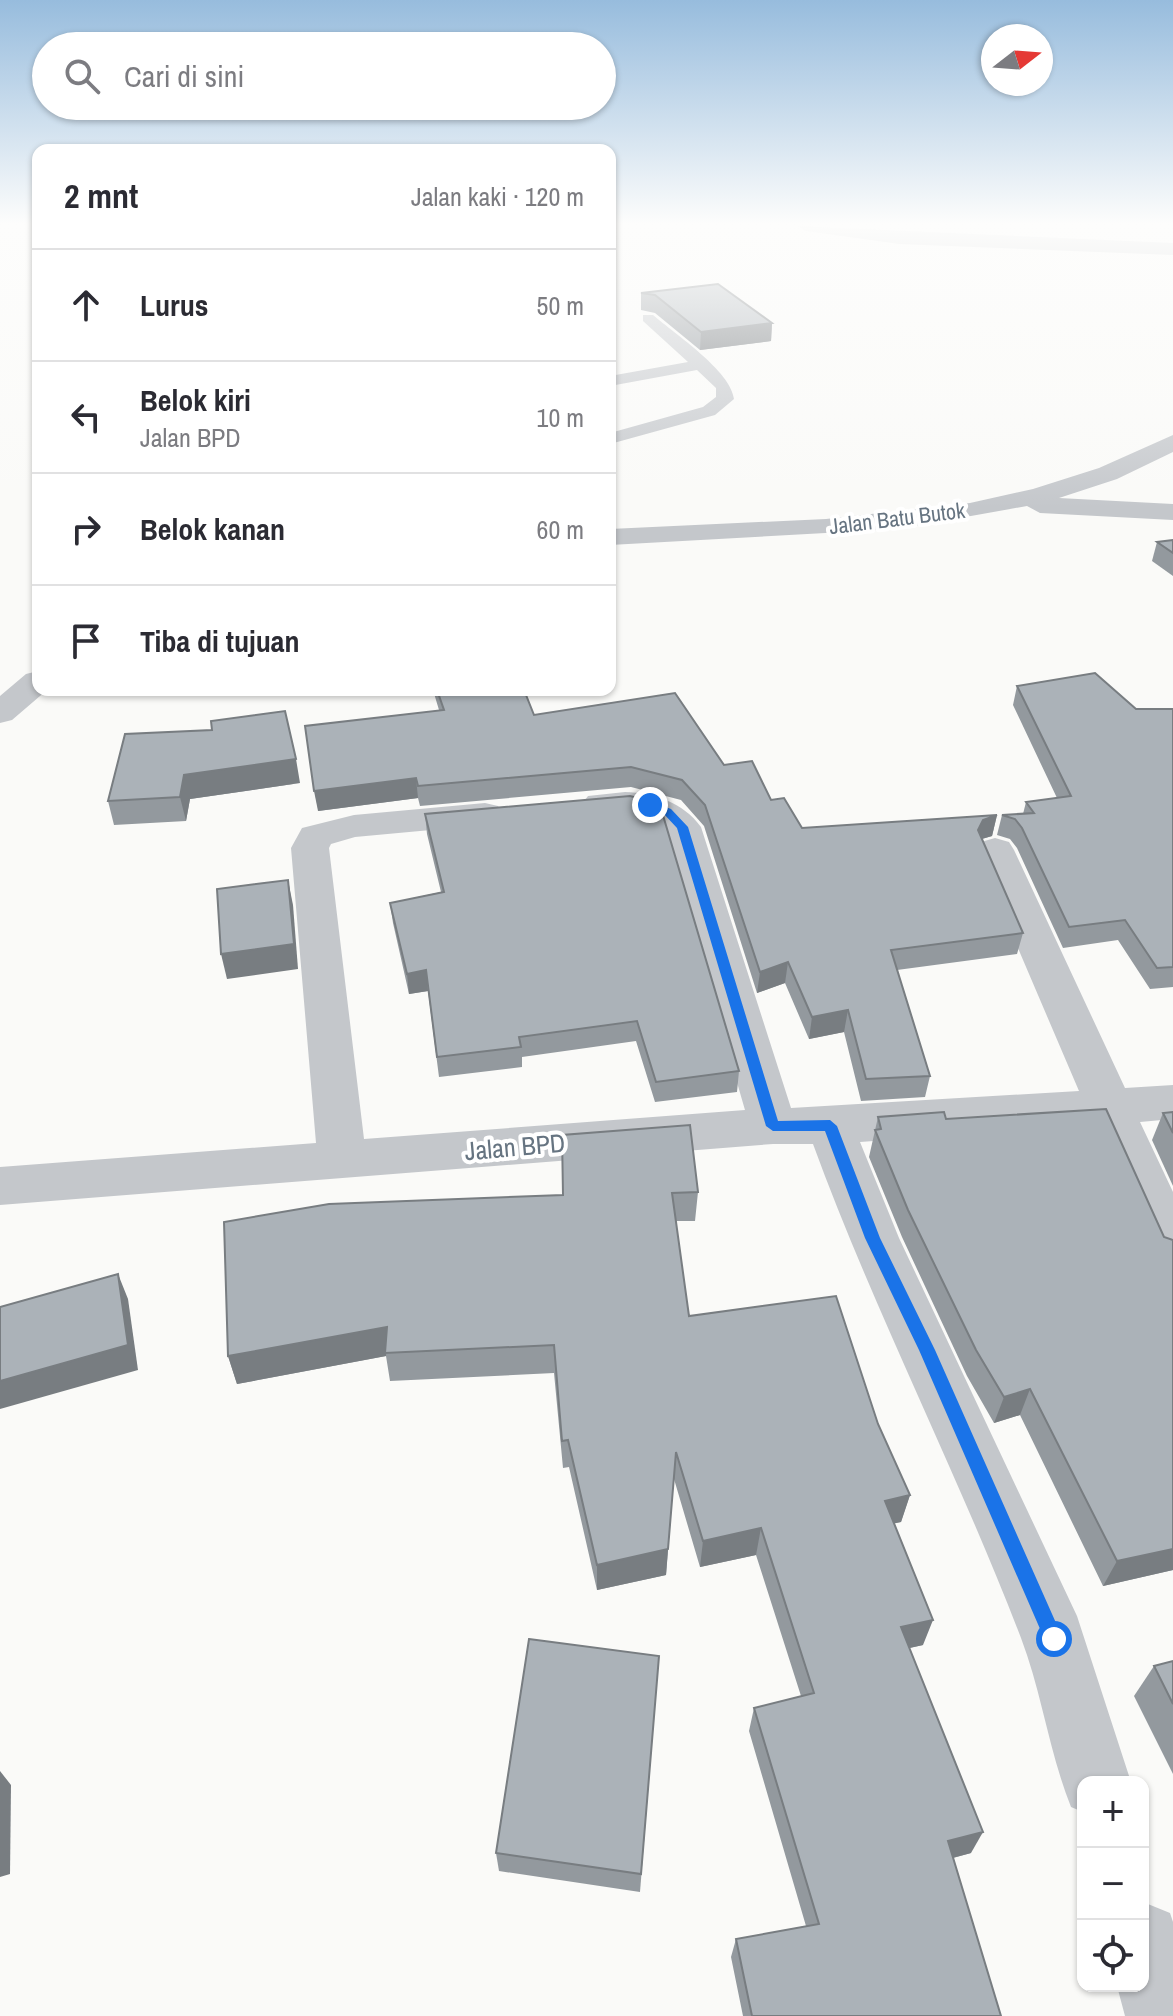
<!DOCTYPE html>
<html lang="id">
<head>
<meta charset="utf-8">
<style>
  body { margin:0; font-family:"Archivo Narrow",sans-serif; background:#f7f7f7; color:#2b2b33 }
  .controls { position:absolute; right:24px; bottom:24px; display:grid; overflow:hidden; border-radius:16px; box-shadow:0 2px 6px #0004 }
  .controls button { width:72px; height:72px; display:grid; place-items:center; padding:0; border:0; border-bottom:2px solid #e1e1e2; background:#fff; color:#2b2b33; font:40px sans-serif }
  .compass { position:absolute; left:981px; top:24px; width:72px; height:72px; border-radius:50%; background:#fff; box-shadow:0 2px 6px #0004; rotate:73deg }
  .stop { position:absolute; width:24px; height:24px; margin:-18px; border:6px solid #1a73e8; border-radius:50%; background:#fff }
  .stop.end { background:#1a73e8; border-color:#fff; box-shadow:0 2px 8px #0008 }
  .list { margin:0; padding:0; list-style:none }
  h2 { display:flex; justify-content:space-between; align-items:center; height:104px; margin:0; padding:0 32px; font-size:34px }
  h2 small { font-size:26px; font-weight:400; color:#7c7c81 }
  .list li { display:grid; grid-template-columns:52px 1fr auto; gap:24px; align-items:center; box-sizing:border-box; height:112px; padding:0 32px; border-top:2px solid #e1e1e2 }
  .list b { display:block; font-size:30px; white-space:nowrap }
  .list p { margin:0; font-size:26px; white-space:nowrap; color:#7c7c81 }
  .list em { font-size:26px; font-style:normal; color:#7c7c81 }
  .icon { flex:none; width:44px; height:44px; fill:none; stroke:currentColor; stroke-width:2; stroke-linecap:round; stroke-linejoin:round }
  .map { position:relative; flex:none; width:1173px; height:2016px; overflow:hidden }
  .search { position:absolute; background:#fff; box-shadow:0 2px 6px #0004; left:32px; top:32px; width:584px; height:88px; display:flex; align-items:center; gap:20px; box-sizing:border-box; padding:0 28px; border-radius:44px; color:#7c7c81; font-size:30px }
  .panel { position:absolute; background:#fff; box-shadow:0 2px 6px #0004; left:32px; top:144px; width:584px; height:552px; border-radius:16px }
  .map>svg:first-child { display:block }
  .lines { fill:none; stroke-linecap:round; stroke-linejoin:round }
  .lane { fill:#c4c7cb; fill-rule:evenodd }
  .street { fill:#c4c7cb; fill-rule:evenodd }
  .wall { fill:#93999e }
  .shaded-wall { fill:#787d81 }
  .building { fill:#abb2b8; stroke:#787d81; stroke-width:2 }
  .route { fill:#1a73e8 }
  .labels { text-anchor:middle; stroke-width:8; stroke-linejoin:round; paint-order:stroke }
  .far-street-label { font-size:22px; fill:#667481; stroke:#fff }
  .street-label { font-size:26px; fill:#667481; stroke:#fff }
</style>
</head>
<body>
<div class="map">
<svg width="1173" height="2016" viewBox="0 0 1173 2016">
  <rect width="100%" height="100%" fill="#fafaf8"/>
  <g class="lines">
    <path class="lane" d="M643 315H653C675 334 731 371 734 399L715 415 610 444V433L703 407 716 397V388L697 370 610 386V376L688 362 643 321Z"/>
    <g class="street">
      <polygon points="797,226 1173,243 1173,255 899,244 806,231"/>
      <polygon points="1173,435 1173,452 1117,479 1059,498 1173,504 1173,520 1040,513 1027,506 898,529 610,545 610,529 826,519 970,503 1033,489 1099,468"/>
      <polygon points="38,671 38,690 47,690 12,720 0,723 0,696 26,674"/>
      <path d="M625 792C654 793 683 802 701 827L791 1108 1079 1091 976 850 981 842 995 838 1009 842 1014 850 1125 1088 1173 1085V1119L1140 1122 1173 1192V1269L1155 1263 1094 1125 860 1142 899 1238 1077 1616 1131 1782H1083V1812L1071 1807C1049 1752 1042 1693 1021 1638 957 1471 874 1311 813 1144H773L0 1205V1167L316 1143 291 848 302 828 354 815 485 803 498 806 504 814 498 822 485 825 355 837 331 844 329 848 364 1139 745 1110 664 831C640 809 616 819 588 812L582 804 588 796Z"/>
      <polygon points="1143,1902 1170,1913 1173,1922 1173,2016 1125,2016 1117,1986 1143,1986"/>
    </g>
  </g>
  <g class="wall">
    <polygon points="718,284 772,323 771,341 700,350 655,313 641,310 641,293"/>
    <polygon points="1173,540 1173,576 1152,561 1157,542"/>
    <polygon points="1017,686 1136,709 1173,709 1173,987 1150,989 1118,940 1063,948 1017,848 1010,839 997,835 1002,815 1023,814 1026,802 1057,798 1013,705"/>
    <polygon points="433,690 524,690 534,715 724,765 771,800 802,828 997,815 992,836 982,839 1023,933 1017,954 897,970 930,1076 925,1097 861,1101 844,1032 809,1039 785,983 757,993 704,826 681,800 631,787 420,806 418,798 318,811 439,710"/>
    <polygon points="300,783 190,799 186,821 114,825 108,801"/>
    <polygon points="425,814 739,1071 737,1092 655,1102 636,1041 522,1057 522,1067 439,1077 428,991 409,994 393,923 390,903 441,892 427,834"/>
    <polygon points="1173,1112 1173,1186 1152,1140 1163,1113"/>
    <polygon points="878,1117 946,1119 1173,1570 1103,1586 1020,1415 994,1423 967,1376 902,1237 869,1157"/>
    <polygon points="698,1192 695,1221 676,1221 689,1316 878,1424 910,1495 901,1522 894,1523 923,1645 909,1648 971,1853 953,1858 1001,2016 743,2016 731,1957 736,1939 806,1926 749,1731 754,1708 801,1696 756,1555 700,1567 674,1479 666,1575 597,1590 569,1467 563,1468 554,1373 390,1381 386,1356 237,1384 228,1356 329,1204"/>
    <polygon points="659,1656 640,1892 499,1871 496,1853"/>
    <polygon points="1173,1661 1173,1774 1134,1696 1154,1666"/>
  </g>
  <g class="shaded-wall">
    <polygon points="772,323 771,341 700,350 701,332"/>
    <polygon points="296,759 300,783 190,799 186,821 180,797 184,775"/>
    <polygon points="416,778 418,798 318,811 314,791"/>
    <polygon points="997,815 992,836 978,840 978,830 983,820"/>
    <polygon points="288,880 293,905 298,969 227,979 221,954"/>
    <polygon points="788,962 785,983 757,993 760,972"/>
    <polygon points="426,970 428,991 409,994 407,974"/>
    <polygon points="848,1010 844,1032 809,1039 812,1017"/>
    <polygon points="118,1274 128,1299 138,1370 0,1409 0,1381"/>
    <polygon points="387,1327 386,1356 237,1384 228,1356"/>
    <polygon points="1030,1389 1020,1415 994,1423 1004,1397"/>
    <polygon points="910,1495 901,1522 878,1527 885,1501"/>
    <polygon points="761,1528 756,1555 700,1567 703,1541"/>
    <polygon points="668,1549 666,1575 597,1590 597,1565"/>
    <polygon points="1173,1549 1173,1570 1103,1586 1117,1561"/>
    <polygon points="933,1620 923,1645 892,1652 901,1627"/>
    <polygon points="0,1771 11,1785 10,1874 0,1877"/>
    <polygon points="983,1832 971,1853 937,1862 948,1841"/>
  </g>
  <g class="building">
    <polygon points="718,284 772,323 701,332 655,295 641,293"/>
    <polygon points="1173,540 1173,553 1157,542"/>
    <polygon points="1095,673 1136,709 1173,709 1173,967 1157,968 1125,920 1069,927 1022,828 1015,819 1002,815 1034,813 1026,802 1071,796 1017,686"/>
    <polygon points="437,690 524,690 534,715 675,693 724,765 752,761 771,800 784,798 802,828 997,815 983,820 978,830 1023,933 891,950 930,1076 866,1079 848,1010 812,1017 788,962 760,972 705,805 682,780 631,767 418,786 416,778 314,791 305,726 444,710"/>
    <polygon points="285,711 296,759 184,775 180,797 108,801 125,734 212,730 211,721"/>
    <polygon points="630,796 653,802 662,812 739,1071 656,1082 637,1021 519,1037 521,1047 437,1057 426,970 407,974 390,903 444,892 425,814"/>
    <polygon points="288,880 294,944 221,954 217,889"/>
    <polygon points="1106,1109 1164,1237 1173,1240 1173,1549 1117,1561 1030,1389 1004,1397 976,1350 908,1210 875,1130 881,1129 878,1117 944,1112 946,1119"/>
    <polygon points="1173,1112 1173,1133 1163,1113"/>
    <polygon points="690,1125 698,1192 672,1193 689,1316 836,1296 878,1424 910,1495 885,1501 933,1620 901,1627 983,1832 948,1841 1001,2016 752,2016 736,1939 819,1924 754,1708 814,1693 761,1528 703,1541 676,1452 668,1549 597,1565 568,1440 562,1441 554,1345 385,1353 387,1327 228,1356 224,1222 329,1204 563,1195 562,1135"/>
    <polygon points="118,1274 128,1345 0,1381 0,1307"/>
    <polygon points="529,1639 659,1656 641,1874 496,1853"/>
    <polygon points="1173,1661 1173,1704 1154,1666"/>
  </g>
  <linearGradient id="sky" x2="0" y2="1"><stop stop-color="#97bcdd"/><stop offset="0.44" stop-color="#fdfdfc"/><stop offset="1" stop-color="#fdfdfc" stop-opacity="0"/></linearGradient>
  <rect width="1173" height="508" fill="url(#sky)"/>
  <polygon class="route" points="650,801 671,809 688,827 778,1121 830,1120 837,1126 880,1238 935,1350 1060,1632 1063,1639 1060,1645 1054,1648 1047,1645 919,1350 865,1238 825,1131 773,1131 766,1126 677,828 663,813 646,807"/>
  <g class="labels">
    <g class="far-street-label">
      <text transform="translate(897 518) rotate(-7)" y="8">Jalan Batu Butok</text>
    </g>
    <g class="street-label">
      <text transform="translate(515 1147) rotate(-5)" y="9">Jalan BPD</text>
    </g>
  </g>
</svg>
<div class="controls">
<button>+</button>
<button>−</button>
<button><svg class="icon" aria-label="locate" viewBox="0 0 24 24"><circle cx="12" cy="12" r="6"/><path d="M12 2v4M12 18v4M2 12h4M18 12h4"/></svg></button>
</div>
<svg class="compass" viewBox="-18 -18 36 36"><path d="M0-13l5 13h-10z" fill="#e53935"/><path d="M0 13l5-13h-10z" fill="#7c7c81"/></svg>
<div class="stop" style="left:1054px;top:1639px"></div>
<div class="stop end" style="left:650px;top:805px"></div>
<div class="search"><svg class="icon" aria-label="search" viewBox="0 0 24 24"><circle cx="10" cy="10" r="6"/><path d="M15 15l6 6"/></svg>Cari di sini</div>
<section class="panel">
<h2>2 mnt<small>Jalan kaki · 120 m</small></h2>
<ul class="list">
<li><svg class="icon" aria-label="ahead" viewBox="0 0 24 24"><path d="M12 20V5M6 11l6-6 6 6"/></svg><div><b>Lurus</b></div><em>50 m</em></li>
<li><svg class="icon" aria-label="left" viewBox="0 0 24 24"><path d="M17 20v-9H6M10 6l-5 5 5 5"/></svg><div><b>Belok kiri</b><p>Jalan BPD</p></div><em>10 m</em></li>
<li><svg class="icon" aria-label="right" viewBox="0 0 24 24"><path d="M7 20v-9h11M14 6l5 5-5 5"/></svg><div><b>Belok kanan</b></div><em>60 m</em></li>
<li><svg class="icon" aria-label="arrive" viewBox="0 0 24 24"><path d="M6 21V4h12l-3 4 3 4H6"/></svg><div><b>Tiba di tujuan</b></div></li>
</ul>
</section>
</div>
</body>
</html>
